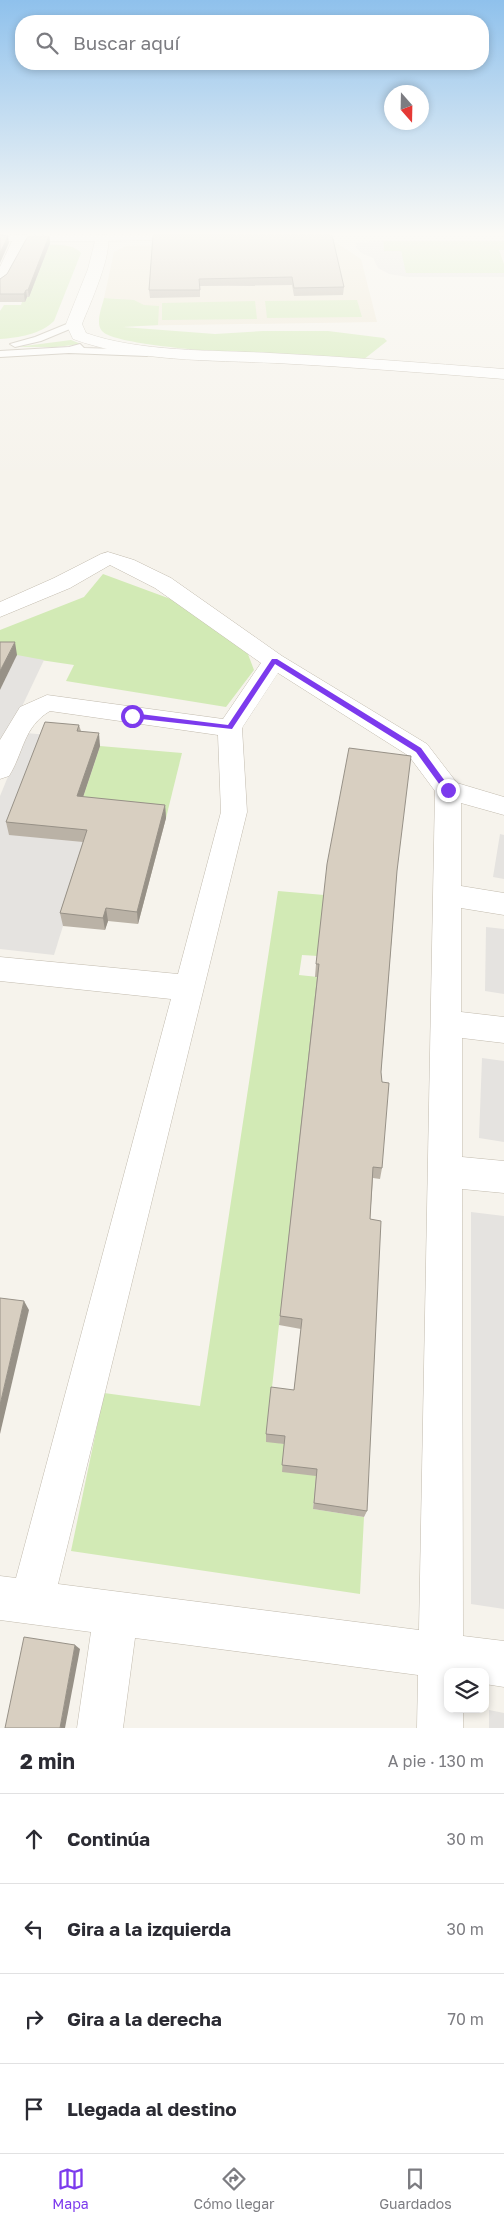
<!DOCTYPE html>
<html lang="es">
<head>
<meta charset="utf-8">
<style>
  body { margin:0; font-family:"Golos Text",sans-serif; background:#f2f2f3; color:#2b2b33 }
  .controls { position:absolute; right:15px; bottom:15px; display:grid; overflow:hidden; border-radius:10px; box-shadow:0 2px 8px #0003 }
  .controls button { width:45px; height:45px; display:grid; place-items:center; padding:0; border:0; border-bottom:1px solid #e1e1e2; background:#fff; color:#2b2b33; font:25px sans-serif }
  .compass { position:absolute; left:384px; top:85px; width:45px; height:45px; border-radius:50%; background:#fff; box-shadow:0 2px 8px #0003; rotate:160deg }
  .stop { position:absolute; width:15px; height:15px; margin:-11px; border:4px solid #7c3aed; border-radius:50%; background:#fff }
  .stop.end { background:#7c3aed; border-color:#fff; box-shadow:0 1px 5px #0008 }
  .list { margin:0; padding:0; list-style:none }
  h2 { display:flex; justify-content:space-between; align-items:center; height:65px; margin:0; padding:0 20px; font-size:21px }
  h2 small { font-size:16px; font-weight:400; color:#7c7c81 }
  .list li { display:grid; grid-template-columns:32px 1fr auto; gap:15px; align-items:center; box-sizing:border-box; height:90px; padding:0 20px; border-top:1px solid #e1e1e2 }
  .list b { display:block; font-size:19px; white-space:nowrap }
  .list em { font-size:16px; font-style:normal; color:#7c7c81 }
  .icon { flex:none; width:28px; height:28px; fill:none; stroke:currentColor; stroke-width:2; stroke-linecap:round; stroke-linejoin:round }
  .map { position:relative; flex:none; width:504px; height:1728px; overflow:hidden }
  .search { position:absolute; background:#fff; box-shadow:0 2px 8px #0003; left:15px; right:15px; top:15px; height:55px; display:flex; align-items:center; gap:12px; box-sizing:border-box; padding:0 18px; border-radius:20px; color:#7c7c81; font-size:19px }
  .sheet { height:425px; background:#fff }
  nav { display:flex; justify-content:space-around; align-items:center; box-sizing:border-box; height:70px; border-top:1px solid #e1e1e2; background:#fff; font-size:14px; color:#7c7c81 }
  nav a { display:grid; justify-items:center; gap:2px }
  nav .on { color:#7c3aed }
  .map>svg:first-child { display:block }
  .education { fill:#efe8d6 }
  .green { fill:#d2eab5 }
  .parking { fill:#e5e3e0 }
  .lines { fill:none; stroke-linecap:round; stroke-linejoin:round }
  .service-casing { stroke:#c2bbae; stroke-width:2 }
  .minor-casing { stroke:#c2bbae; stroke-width:1 }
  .tertiary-casing { stroke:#c2bbae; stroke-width:1 }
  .service { fill:#fff; fill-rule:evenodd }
  .minor { fill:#fff; fill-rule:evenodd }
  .tertiary { fill:#fff; fill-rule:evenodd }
  .wall { fill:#bab2a6 }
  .shaded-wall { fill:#979187 }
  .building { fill:#d8cfc1; stroke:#979187 }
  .route { fill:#7c3aed }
</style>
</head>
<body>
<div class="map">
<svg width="504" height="1728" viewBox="0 0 504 1728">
  <rect width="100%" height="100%" fill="#f6f3ec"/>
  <polygon class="education" points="335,242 361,259 377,322 117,326 123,299 104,298 114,252 126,246"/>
  <g class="green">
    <polygon points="383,241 504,241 504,250 499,250 504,264 504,273 405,273 401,251 384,251"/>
    <path d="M31 245C46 246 71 241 81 253L54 321C41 334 18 338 0 339V311L4 305H21L22 302H25L27 297H29L34 279H36L39 271Z"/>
    <path d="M104 298 134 300 144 305 159 306 158 325 123 327 215 334 263 331H328L384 338 387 341 363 360C326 358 119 351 102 331 95 323 102 307 104 298Z"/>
    <polygon points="357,300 362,317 267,318 265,301"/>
    <polygon points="255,301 257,319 162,320 162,303"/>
    <polygon points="71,340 81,344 56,347 17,347"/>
    <polygon points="103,574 176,601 246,649 254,670 226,707 66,681 74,665 0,654 0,630 84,597"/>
    <polygon points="100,746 182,753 166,818 79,809"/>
    <polygon points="278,891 324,895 318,956 302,955 299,975 318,977 266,1441 285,1444 316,1476 313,1509 364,1517 360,1594 71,1551 104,1393 200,1406"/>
  </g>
  <g class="parking">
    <polygon points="383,241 384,251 401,251 406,273 504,273 504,277 408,277 389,274 378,268 373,258 361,253 355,246 357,246 355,242"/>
    <polygon points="17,655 44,660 0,753 0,690"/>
    <polygon points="26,733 48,735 89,842 54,955 0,949 0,796"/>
    <polygon points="500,834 504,835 504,879 493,877"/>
    <polygon points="486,927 504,929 504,994 485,991"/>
    <polygon points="482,1058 504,1061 504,1142 479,1138"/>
    <polygon points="471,1212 504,1216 504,1609 471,1604"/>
    <polygon points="489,1710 504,1713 504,1728 489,1728"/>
  </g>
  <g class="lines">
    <defs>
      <g id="service">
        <polygon points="74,321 79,324 77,326 41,341 15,347 10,344 35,337"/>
        <polygon points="80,344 84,348 147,350 152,353 147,356 69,353 0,357 0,351 69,347"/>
      </g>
      <g id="minor">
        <polygon points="15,235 29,235 29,238 7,281 0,285 0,267"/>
        <polygon points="97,235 232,235 225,239 102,241 97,240 95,237"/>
        <path d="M108 552 134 560 171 578 282 656 427 744 457 783 504 797V815L461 803V886L504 893V915L461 908V1012L504 1017V1043L462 1038V1157L504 1161V1193L462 1189 463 1636 504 1641V1687L485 1684V1672H448V1709H463V1728H417L418 1675 135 1638 123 1728H77L91 1632 0 1620V1576L16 1578 171 999 0 981V957L178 974 221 812 218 735 50 711C23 727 24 752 9 776L0 779V740L20 707 47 695 223 719 261 663 155 588 110 565 70 588 0 617V602L54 578 101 554ZM278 673 409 756 435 791 419 1630 58 1584 247 812 242 728Z"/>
      </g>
      <path id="tertiary" d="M0 235H107C114 252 89 306 82 324L86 333C139 352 213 350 270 353 348 357 426 363 504 369V379C428 373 352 367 276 363 211 360 136 362 73 339L66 324 88 269 95 241H0Z"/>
    </defs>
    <use href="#service" class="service-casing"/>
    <use href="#minor" class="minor-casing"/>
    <use href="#tertiary" class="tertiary-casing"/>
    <use href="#service" class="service"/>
    <use href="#minor" class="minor"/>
    <use href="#tertiary" class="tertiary"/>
  </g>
  <g class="wall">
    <polygon points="153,235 344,287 343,295 294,296 292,285 200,286 200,297 150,298 149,290"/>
    <polygon points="49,236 50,243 29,297 27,297 25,302 0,302 0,279 7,274"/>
    <polygon points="79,725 81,731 100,746 83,797 165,805 166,818 138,924 108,921 105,930 63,926 60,913 83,842 9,835 6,822"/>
    <polygon points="397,871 381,1072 382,1168 380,1179 373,1178 370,1219 367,1511 364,1517 313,1509 316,1476 282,1472 284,1444 266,1442 266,1434 294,1390 301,1329 279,1325 317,977 315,977 316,964"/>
  </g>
  <g class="shaded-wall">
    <polygon points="8,236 9,243 0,263 0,253"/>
    <polygon points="49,236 50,243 29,297 28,290"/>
    <polygon points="26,290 27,297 25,302 24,294"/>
    <polygon points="15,642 17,655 0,690 0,671"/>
    <polygon points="99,733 100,746 79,809 77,796"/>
    <polygon points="165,805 166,818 138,924 137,912"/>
    <polygon points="106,908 108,921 105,930 103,918"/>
    <polygon points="24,1301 29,1310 0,1434 0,1405"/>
    <polygon points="75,1645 80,1649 65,1728 60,1728"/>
  </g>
  <g class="building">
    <polygon points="0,235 8,236 0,253"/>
    <polygon points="153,235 332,235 344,287 294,288 292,277 199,279 200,290 149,290"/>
    <polygon points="28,236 49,236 28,290 26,290 24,294 0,294 0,279 7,274"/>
    <polygon points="0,642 15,642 0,671"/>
    <polygon points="45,722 79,725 77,731 99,733 77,796 165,805 137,912 106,908 103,918 60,913 87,830 6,822"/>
    <polygon points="349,748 411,756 397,871 381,1072 382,1082 389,1083 382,1168 373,1167 370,1219 381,1221 367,1511 314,1503 317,1469 282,1465 285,1436 266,1434 271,1387 294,1390 302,1319 280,1316 319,964 316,964 327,864"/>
    <polygon points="0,1298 24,1301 0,1405"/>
    <polygon points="24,1637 75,1645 60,1728 5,1728"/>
  </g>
  <linearGradient id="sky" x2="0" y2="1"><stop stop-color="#8fc1ec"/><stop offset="0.49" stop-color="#fbfaf6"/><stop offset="1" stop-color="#fbfaf6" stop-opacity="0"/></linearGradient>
  <rect width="504" height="477" fill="url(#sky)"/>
  <polygon class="route" points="272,659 277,659 421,748 450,788 450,792 445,792 416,752 275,664 232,729 132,718 128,716 132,713 228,725"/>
</svg>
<div class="controls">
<button><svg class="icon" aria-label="layers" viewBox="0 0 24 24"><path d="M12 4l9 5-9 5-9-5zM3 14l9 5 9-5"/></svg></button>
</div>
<svg class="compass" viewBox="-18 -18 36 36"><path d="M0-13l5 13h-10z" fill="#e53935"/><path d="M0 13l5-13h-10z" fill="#7c7c81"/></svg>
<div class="stop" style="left:132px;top:716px"></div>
<div class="stop end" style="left:448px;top:790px"></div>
<div class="search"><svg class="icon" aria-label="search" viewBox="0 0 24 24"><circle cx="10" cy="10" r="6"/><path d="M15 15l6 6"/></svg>Buscar aquí</div>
</div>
<section class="sheet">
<h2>2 min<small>A pie · 130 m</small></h2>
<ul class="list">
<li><svg class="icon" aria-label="ahead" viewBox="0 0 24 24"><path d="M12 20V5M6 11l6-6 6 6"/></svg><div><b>Continúa</b></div><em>30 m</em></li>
<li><svg class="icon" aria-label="left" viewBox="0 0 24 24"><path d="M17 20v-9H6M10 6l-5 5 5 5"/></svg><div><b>Gira a la izquierda</b></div><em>30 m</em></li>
<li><svg class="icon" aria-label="right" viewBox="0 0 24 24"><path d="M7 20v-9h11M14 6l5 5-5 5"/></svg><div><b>Gira a la derecha</b></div><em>70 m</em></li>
<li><svg class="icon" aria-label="arrive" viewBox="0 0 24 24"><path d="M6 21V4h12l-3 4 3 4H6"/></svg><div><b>Llegada al destino</b></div></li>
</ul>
</section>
<nav>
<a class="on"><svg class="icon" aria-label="map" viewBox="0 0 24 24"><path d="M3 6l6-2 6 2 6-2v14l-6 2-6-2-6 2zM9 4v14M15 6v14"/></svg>Mapa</a>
<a><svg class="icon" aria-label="directions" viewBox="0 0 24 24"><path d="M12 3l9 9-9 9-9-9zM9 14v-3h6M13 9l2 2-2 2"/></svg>Cómo llegar</a>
<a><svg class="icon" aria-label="saved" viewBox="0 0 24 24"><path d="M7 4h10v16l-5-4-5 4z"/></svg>Guardados</a>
</nav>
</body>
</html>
